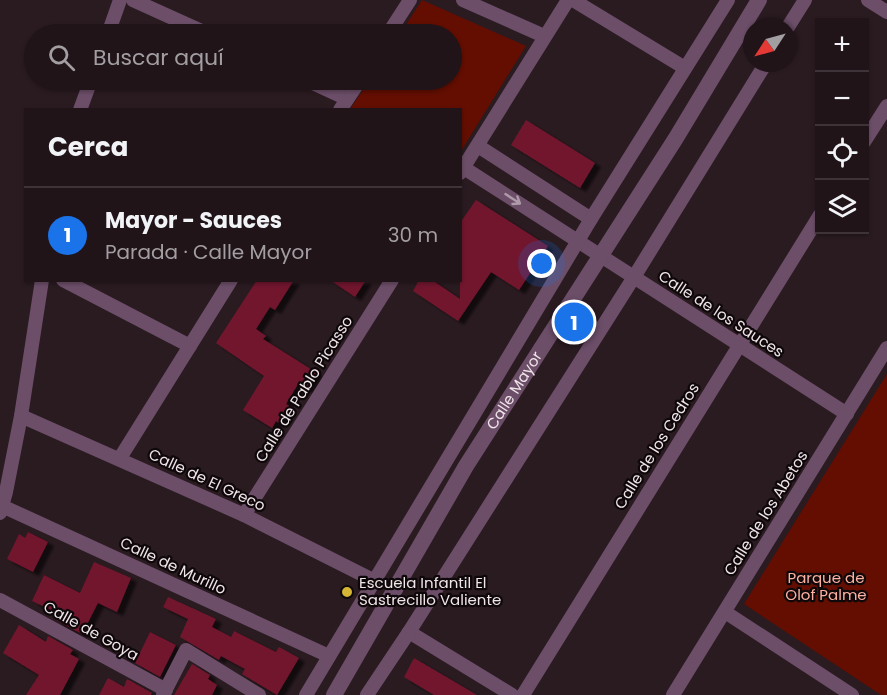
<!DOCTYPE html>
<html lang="es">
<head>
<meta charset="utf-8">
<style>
  body { margin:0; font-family:Poppins,sans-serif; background:#2d2126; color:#f1f3f6 }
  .controls { position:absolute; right:18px; top:18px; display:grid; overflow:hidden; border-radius:0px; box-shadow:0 2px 4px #0004 }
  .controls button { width:54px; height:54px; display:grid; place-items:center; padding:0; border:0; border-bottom:2px solid #3d3338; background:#201419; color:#f1f3f6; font:30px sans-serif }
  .compass { position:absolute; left:743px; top:18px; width:54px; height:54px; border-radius:50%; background:#201419; box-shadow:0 2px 4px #0004; rotate:234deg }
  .you { position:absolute; left:542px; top:264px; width:21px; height:21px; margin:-15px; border:4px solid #fff; border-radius:50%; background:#1a73e8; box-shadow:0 0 0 9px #1a73e833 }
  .badge { display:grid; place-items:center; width:39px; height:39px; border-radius:50%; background:#1a73e8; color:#fff; font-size:20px; font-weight:700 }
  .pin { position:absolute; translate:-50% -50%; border:3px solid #fff; box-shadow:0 2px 6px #0006 }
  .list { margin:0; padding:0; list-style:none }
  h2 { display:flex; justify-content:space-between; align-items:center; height:78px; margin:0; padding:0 24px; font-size:26px }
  h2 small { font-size:20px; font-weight:400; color:#a29ea2 }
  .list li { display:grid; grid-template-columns:39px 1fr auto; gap:18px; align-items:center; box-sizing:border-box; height:96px; padding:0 24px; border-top:2px solid #3d3338 }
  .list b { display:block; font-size:22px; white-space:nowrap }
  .list p { margin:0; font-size:20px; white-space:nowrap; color:#a29ea2 }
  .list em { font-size:20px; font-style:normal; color:#a29ea2 }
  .icon { flex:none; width:33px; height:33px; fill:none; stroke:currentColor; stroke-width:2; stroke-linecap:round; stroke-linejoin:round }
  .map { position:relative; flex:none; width:887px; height:695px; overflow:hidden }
  .search { position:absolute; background:#201419; box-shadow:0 2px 4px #0004; left:24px; top:24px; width:438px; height:66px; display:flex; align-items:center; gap:15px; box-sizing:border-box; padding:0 21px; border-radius:33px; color:#a29ea2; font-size:22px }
  .panel { position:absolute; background:#201419; box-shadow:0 2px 4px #0004; left:24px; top:108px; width:438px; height:174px; border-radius:0px }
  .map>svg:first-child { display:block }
  .green { fill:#630e01 }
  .building { fill:#72162e; filter:url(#shadow) }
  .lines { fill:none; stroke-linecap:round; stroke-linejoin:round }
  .minor { stroke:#6c4e69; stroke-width:14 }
  .tertiary { stroke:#6c4e69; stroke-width:16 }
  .oneway { stroke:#ae9aa9 }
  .poi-dot { fill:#d5b535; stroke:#0e080a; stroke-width:2 }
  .labels { text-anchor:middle; stroke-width:4.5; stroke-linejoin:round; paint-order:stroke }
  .street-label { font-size:15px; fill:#f0e5e9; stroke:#0e080a }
  .park-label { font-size:15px; fill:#feb1a1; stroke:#0e080a }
  .poi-label { font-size:15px; fill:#f0e5e9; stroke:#0e080a; text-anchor:start }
</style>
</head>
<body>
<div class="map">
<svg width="887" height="695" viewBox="0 0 887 695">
  <defs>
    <filter id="shadow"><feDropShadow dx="6" dy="4" stdDeviation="1.5" flood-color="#0009"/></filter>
  </defs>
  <rect width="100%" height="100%" fill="#2a1b21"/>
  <g class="green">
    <polygon points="422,0 526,46 461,151 460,110 350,109 370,80 452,80 452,34 400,34"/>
    <polygon points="887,374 887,695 881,695 744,604"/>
  </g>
  <g class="building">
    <polygon points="526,120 595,163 580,188 511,145"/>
    <polygon points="476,200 548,246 519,290 491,272 458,321 413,291 419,280 432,280 460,299 460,223"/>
    <polygon points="257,280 294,280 275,310 270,307 256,329 266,336 263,339 317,373 307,389 298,384 286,404 289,406 279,423 276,421 272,428 243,410 264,376 216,343"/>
    <polygon points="330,280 366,280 355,297"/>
    <polygon points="28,532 48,542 33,572 7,559 19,534 25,538"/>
    <polygon points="94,562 131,578 117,612 98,603 82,634 56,620 60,614 32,601 44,575 80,593"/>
    <polygon points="168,597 216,619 212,627 231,637 234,631 276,652 279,647 299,658 277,695 242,674 245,669 221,656 219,660 180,637 188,619 163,607"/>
    <polygon points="19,625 46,642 48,636 73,650 70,654 79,659 60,695 26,695 39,675 3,653"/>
    <polygon points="150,632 176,645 160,677 135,663"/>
    <polygon points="414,658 477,695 434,695 404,677"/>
    <polygon points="192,664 210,675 208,679 217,685 212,695 174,695"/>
    <polygon points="108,678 124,687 127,679 152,693 151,695 99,695"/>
  </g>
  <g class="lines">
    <g class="minor">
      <polyline points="133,0 208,34"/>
      <polyline points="463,0 544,36"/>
      <polyline points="573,0 685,68"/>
      <polyline points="868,0 887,12"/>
      <polyline points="788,27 805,0"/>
      <polyline points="108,34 120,0"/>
      <polyline points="388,34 410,0"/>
      <polyline points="306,80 347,99"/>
      <polyline points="80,110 91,80"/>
      <polyline points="340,110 360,80"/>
      <polyline points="864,142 887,106"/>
      <polyline points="478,146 591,219"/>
      <polyline points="464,168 847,414"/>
      <polyline points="460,173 568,0"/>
      <polyline points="63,280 190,346"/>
      <polyline points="21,416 244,515 375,581"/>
      <polyline points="120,458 231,280"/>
      <polyline points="2,506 329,656"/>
      <polyline points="0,513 6,492 21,416 42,280"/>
      <polyline points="244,515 392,280"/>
      <polyline points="0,600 166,690"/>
      <polyline points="725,612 852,695"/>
      <polyline points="409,632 512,695"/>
      <polyline points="163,695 186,650 259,695"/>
      <polyline points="306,695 591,219 728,0"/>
      <polyline points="367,695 409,632 634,277 766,63"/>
      <polyline points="523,695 820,215"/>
      <polyline points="673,695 887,348"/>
    </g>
    <path class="tertiary" id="s1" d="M334 695 466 466 676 138 759 0"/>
  </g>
  <defs><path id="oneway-shaft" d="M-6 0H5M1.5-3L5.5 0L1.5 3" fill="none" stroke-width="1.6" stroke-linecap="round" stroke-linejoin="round" transform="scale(1.5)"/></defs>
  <use class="oneway" href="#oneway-shaft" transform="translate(513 199) rotate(33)"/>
  <circle class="poi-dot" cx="347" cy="592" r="6"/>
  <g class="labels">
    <g class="street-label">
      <text transform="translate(721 314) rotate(33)" y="5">Calle de los Sauces</text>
      <text transform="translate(304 389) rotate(-58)" y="5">Calle de Pablo Picasso</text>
      <text dy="5" stroke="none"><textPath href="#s1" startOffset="354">Calle Mayor</textPath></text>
      <text transform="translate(657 446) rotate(-58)" y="5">Calle de los Cedros</text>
      <text transform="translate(207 480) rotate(25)" y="5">Calle de El Greco</text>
      <text transform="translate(766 513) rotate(-58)" y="5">Calle de los Abetos</text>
      <text transform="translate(173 566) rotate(25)" y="5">Calle de Murillo</text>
      <text transform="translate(91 631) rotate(29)" y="5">Calle de Goya</text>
    </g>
    <g class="park-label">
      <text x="826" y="583">Parque de<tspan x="826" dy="17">Olof Palme</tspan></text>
    </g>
    <g class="poi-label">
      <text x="359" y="588">Escuela Infantil El<tspan x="359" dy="17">Sastrecillo Valiente</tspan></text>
    </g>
  </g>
</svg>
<div class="controls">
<button>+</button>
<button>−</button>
<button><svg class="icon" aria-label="locate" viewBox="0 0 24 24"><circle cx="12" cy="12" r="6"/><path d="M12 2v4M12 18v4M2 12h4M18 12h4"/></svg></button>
<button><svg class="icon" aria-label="layers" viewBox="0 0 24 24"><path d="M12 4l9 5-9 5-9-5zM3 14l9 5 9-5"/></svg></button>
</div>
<svg class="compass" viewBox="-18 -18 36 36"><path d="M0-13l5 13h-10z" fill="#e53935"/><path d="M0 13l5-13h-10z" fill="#a29ea2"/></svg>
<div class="you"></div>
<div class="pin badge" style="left:574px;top:322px">1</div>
<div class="search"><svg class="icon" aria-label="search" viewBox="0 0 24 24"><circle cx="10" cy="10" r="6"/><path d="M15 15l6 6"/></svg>Buscar aquí</div>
<section class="panel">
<h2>Cerca<small></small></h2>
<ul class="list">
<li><span class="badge">1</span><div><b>Mayor - Sauces</b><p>Parada · Calle Mayor</p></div><em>30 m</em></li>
</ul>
</section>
</div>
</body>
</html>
